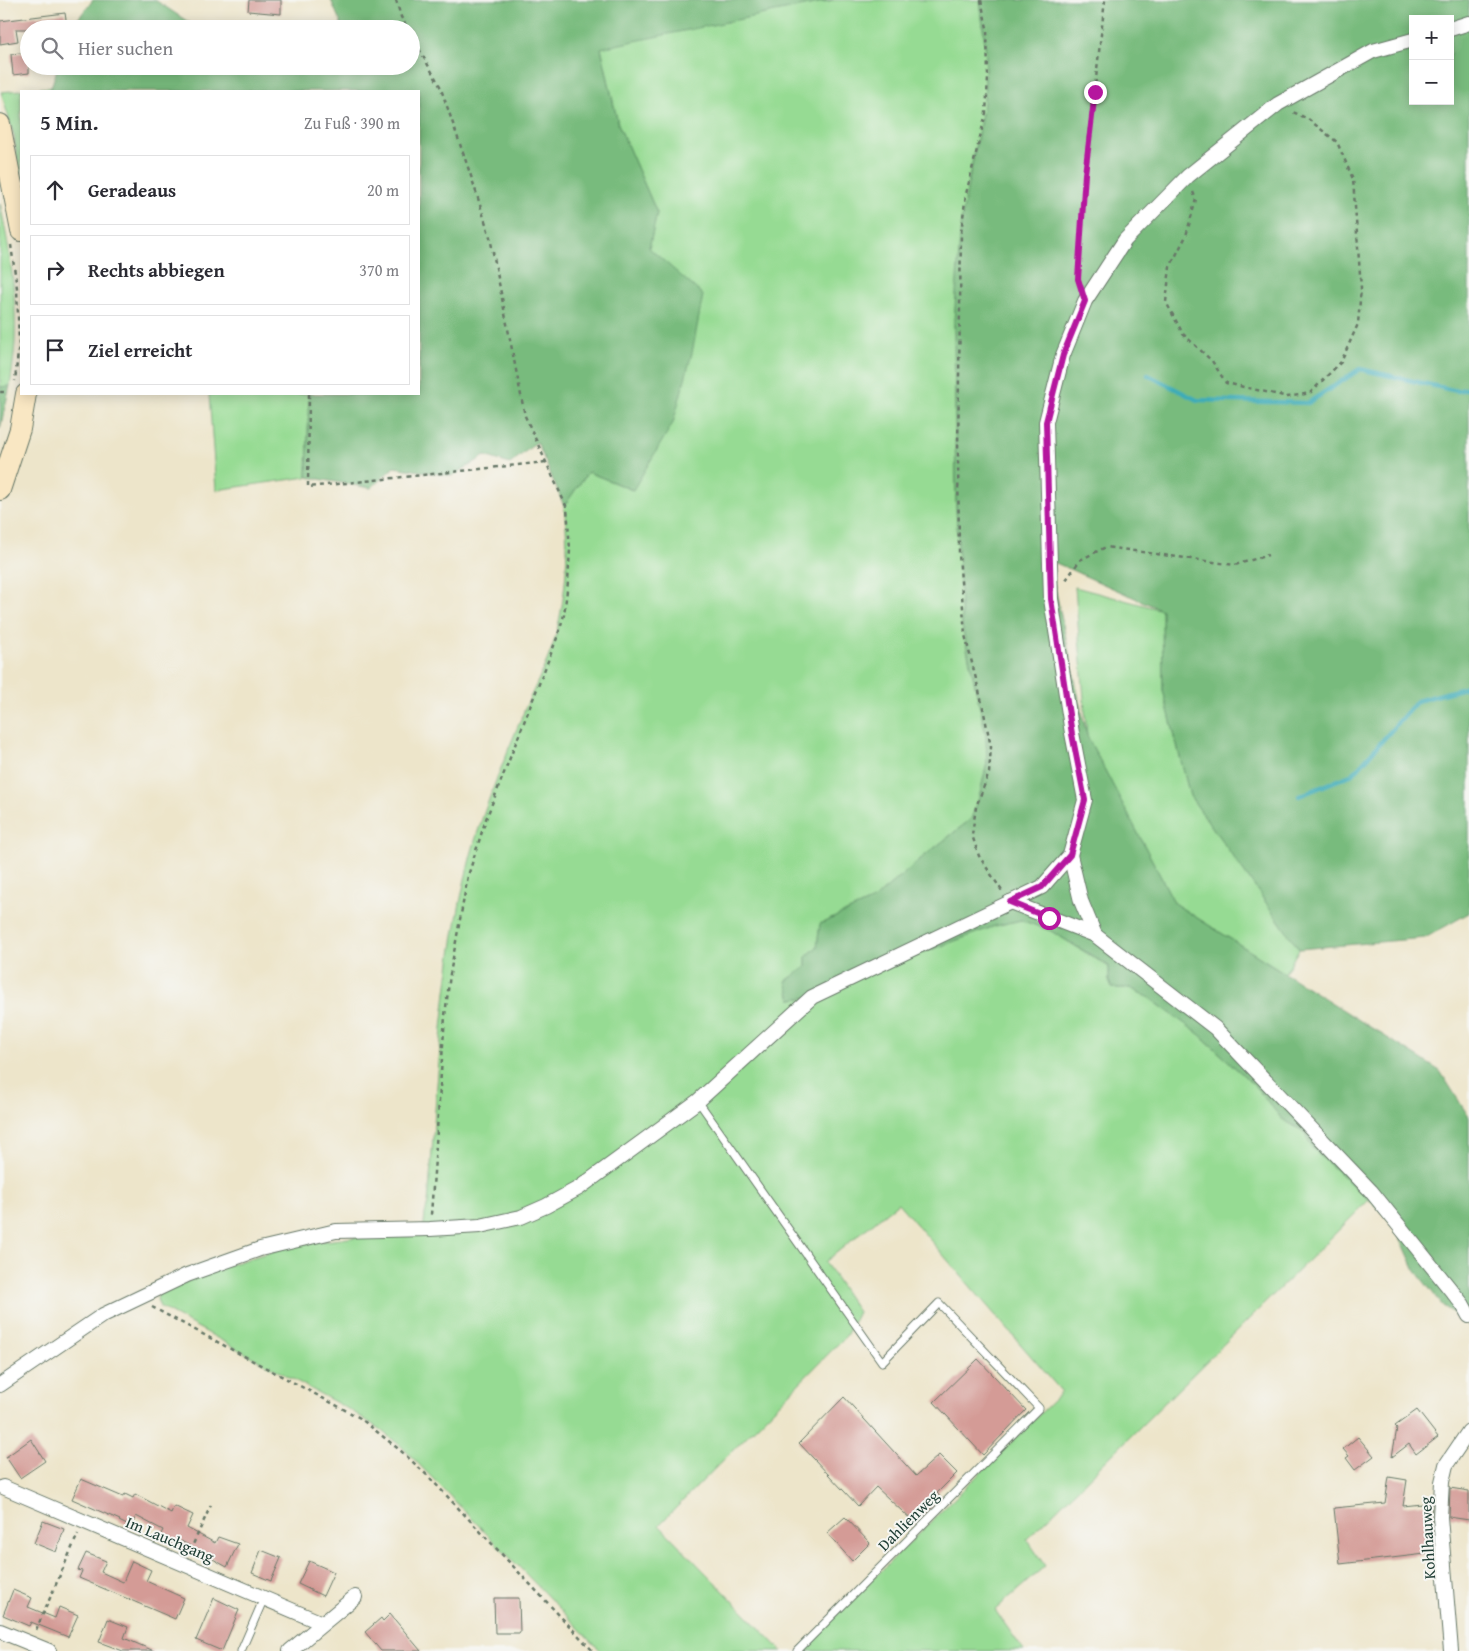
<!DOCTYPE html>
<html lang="de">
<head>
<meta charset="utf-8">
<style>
  body { margin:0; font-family:"Gentium Book Plus",serif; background:#f2f2f3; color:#2b2b33 }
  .controls { position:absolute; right:15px; top:15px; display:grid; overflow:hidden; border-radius:0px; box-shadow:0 2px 12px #0003 }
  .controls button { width:45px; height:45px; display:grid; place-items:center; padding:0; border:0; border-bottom:1px solid #e1e1e2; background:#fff; color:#2b2b33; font:25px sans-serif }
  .stop { position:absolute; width:15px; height:15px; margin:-11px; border:4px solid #b5179e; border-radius:50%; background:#fff }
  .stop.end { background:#b5179e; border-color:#fff; box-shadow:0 1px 5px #0008 }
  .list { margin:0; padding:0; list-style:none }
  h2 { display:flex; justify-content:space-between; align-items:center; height:65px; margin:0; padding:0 20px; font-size:21px }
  h2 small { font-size:16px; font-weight:400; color:#7c7c81 }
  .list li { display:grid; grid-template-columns:32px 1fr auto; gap:15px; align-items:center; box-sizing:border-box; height:70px; margin:0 10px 10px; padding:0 10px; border:1px solid #e1e1e2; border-radius:0px }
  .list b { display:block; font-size:19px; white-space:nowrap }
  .list em { font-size:16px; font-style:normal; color:#7c7c81 }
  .icon { flex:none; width:28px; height:28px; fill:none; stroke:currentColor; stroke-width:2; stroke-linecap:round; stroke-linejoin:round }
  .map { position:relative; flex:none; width:1469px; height:1651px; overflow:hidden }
  .search { position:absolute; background:#fff; box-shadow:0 2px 12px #0003; left:20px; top:20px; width:400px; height:55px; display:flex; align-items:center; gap:12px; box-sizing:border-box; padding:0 18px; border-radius:28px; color:#7c7c81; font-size:19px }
  .panel { position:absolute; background:#fff; box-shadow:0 2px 12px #0003; left:20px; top:90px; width:400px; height:305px; border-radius:0px }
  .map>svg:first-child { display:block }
  .green { fill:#96db93; stroke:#5a8c64 }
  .forest { fill:#78bb7d; stroke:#4c7c58; fill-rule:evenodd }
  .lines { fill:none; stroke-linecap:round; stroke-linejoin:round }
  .stream { stroke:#3cacb8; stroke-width:4.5 }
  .building { fill:#d49b96 }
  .lane-casing { stroke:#677868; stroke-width:9 }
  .street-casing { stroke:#677868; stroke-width:16 }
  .secondary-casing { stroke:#677868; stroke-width:22 }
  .path { stroke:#677868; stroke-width:2.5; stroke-dasharray:4 4; stroke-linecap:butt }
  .lane { stroke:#fff; stroke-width:7 }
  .street { stroke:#fff; stroke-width:14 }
  .secondary { stroke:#f9e7c3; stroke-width:20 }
  .route { stroke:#b5179e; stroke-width:6 }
  .labels { text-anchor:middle; stroke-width:4; stroke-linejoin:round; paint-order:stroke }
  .street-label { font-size:16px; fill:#1f3d34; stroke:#f6f6f2 }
</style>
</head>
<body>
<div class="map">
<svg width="1469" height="1651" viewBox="0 0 1469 1651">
  <rect width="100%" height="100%" fill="#f6f6f2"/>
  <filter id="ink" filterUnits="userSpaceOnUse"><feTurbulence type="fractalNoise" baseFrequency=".02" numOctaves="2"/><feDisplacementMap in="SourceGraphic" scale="10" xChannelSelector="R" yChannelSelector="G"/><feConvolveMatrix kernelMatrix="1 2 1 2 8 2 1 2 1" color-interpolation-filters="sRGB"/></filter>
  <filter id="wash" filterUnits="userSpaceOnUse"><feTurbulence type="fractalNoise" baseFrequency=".0096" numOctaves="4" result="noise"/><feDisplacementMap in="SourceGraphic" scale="20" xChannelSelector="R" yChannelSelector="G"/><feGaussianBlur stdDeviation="1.12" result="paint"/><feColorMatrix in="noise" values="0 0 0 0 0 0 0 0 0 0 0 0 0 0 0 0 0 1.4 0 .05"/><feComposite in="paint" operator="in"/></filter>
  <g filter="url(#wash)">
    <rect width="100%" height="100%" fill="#ede5ca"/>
    <g class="green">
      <path d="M833 0H980L986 53 984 104 969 178 954 321 956 507 962 626 986 735 987 763 979 798 971 819 923 857 873 900 820 924 817 947 806 957V967L786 981 791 999 812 997 910 949 914 956 995 926 1021 920 1051 931 1109 967V981L1112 988H1130L1148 997 1199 1034 1254 1085 1282 1119 1303 1131 1313 1149 1369 1200 1027 1539 1045 1566 995 1610 1024 1651H800L1062 1392 898 1203 825 1262 858 1312 846 1336 659 1525 782 1651H601L401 1446 378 1428 350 1410 160 1307 157 1299 159 1293 225 1266 293 1245 364 1236 423 1235 425 1214 428 1203C437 1095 441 985 465 879 478 819 504 761 527 704 536 685 546 665 553 645 566 601 570 552 564 506L588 472 632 490 649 248 657 213 618 124 601 47Z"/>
      <polygon points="51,87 50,91 21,91 21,187 14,135 1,92"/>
      <path d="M0 204C10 249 17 297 15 343 14 358 12 372 10 386L0 387Z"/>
      <polygon points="209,394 309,394 307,477 216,490"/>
      <polygon points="1075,587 1162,610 1163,690 1190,796 1299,949 1285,973 1175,904 1087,736"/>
    </g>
    <g class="forest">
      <polygon points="93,0 155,0 199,29 70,29"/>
      <polygon points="331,0 833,0 601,48 618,124 657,213 649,248 703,295 692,353 673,423 633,490 588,472 564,506 537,442 510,464 485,456 452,476 394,467 371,488 307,477 309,394 419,394 419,91 50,91 58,66 411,66 411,29 330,29 342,26"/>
      <path d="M980 0H1469V913L1425 938 1299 949 1190 796 1163 690 1162 610 1049 560 1087 736 1175 904 1440 1071 1469 1117V1328L1466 1321 1443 1306 1415 1270 1393 1222 1313 1149 1303 1131 1282 1119 1254 1085 1199 1034 1148 997 1130 988H1112L1109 981V966L1051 931 1021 920 995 926 914 956 911 950 812 997 791 999 786 981 806 967V957L817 947 820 924 873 900 923 857 971 819 979 798 987 763 986 735 962 626 956 507 954 321 961 221 984 104 986 53ZM1413 19H1450V101H1413Z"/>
      <polygon points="10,386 0,429 0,387"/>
    </g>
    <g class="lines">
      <g class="stream">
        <polyline points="1148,375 1197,400 1308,403 1360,369 1457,391 1469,388"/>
        <polyline points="1299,796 1353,774 1417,701 1464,688 1469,684"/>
      </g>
    </g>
    <g id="blocks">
      <g class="building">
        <polygon points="249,0 281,0 281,14 248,11"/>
        <polygon points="65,13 67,26 43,29 16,29 18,41 0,44 0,21"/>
        <polygon points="29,52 29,73 13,75 11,54"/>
        <polygon points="978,1359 1026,1410 983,1455 934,1402"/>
        <polygon points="844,1397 916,1476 939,1455 957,1473 937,1493 941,1498 916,1524 876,1487 858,1506 799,1443"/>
        <polygon points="1417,1410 1438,1437 1416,1454 1409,1444 1392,1457 1397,1428 1395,1426"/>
        <polygon points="1358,1437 1374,1456 1355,1470 1346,1458 1349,1456 1343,1449"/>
        <polygon points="31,1439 45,1461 20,1478 6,1457"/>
        <polygon points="1389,1477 1407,1480 1403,1506 1432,1503 1431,1515 1434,1553 1340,1564 1334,1508 1385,1503"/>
        <polygon points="81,1479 123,1497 125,1494 133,1498 135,1494 171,1513 174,1506 193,1515 187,1528 215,1543 218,1537 238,1544 227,1567 181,1541 178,1547 159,1538 163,1530 136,1516 131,1527 119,1521 120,1520 72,1499"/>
        <polygon points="1450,1488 1469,1491 1469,1520 1449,1517"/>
        <polygon points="845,1517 870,1543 852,1561 827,1533"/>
        <polygon points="43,1521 64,1529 56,1552 34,1543"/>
        <polygon points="261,1550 281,1558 271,1581 252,1573"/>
        <polygon points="86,1553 106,1561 101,1572 123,1582 132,1561 151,1570 146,1581 184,1598 175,1619 79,1578 82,1571 78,1570"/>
        <polygon points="309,1561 334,1572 323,1596 298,1584"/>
        <polygon points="13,1590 32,1598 28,1607 55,1618 59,1607 78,1615 68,1637 31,1622 29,1626 3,1615"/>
        <polygon points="214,1598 239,1610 222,1651 196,1640"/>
        <polygon points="494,1598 519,1598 520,1633 495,1633"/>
        <polygon points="390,1614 421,1651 381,1651 365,1632 381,1618 383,1621"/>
        <polygon points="108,1619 128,1627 124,1638 154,1651 123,1651 99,1642"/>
      </g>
    </g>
  </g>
  <g filter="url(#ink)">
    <use href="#blocks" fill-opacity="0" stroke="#677868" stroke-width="1"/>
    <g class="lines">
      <defs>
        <g id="lane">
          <polyline points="698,1101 882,1362 939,1303 1039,1408 797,1651"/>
          <polyline points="241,1651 264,1598"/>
        </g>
        <g id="street">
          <polyline points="1450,29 1469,23"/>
          <polyline points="1070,855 1081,901 1095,935"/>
          <polyline points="1010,902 1095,935 1215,1028 1371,1191 1463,1305 1469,1316"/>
          <polyline points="0,1385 103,1315 187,1275 260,1249 336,1231 430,1229 480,1226 521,1217 546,1206 579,1188 698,1101 812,997 1042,887 1070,855 1085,800 1072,733 1051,599 1046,422 1063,355 1085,301 1125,240 1188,176 1278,104 1373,51 1413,40"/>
          <polyline points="3,1487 322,1623"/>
          <polyline points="0,1631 49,1651"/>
          <polyline points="290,1651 355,1597"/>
          <polyline points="1451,1651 1440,1517 1442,1482 1446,1465 1469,1431"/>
        </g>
        <g id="secondary">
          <polyline points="0,124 21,231"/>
          <polyline points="0,490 20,429 26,394"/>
        </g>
      </defs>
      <use href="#lane" class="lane-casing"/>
      <use href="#street" class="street-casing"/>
      <use href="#secondary" class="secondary-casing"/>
      <g class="path">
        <polyline points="396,0 401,17 408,29"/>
        <polyline points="981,0 987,28 988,78 986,113 966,194 961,233 958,451 959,554 965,635 982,703 991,747 989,773 976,807 972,835 979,856 1002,891"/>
        <polyline points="411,35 440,86 472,179 490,237 525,416 567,508 570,549 568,582 564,615 557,638 486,819 468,876 450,974 445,1016 431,1215"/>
        <polyline points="1193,192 1196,199 1186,236 1170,267 1166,302 1183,334 1212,361 1226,383 1288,397 1310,393 1341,362 1358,324 1361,288 1353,179 1337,142 1308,119 1293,112"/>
        <polyline points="11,245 17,288 19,343 15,381"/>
        <polyline points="1079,283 1078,279 1085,174 1105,0"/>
        <polyline points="0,392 8,392"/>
        <polyline points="309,394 308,487 546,462"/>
        <polyline points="1066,580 1080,560 1106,547 1235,565 1268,555"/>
        <polyline points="152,1307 360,1418 401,1451 429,1477 593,1651"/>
        <polyline points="190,1551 211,1505"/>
        <polyline points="36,1630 78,1534"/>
      </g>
      <use href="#lane" class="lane"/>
      <use href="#street" class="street"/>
      <use href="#secondary" class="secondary"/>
    </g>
  </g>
  <g class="lines" filter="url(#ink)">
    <polyline class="route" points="1049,918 1010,902 1042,887 1070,855 1085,800 1072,734 1051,599 1046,422 1063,355 1085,301 1078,279 1085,174 1095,92"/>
  </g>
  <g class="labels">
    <g class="street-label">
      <text transform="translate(908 1520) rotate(-45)" y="6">Dahlienweg</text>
      <text transform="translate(1427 1538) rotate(-93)" y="6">Kohlhauweg</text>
      <text transform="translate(170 1539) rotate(23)" y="6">Im Lauchgang</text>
    </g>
  </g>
</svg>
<div class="controls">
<button>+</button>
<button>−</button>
</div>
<div class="stop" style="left:1049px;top:918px"></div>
<div class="stop end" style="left:1095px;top:92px"></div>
<div class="search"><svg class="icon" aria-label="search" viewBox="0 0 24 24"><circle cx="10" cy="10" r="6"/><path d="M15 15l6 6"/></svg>Hier suchen</div>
<section class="panel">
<h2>5 Min.<small>Zu Fuß · 390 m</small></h2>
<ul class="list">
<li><svg class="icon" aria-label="ahead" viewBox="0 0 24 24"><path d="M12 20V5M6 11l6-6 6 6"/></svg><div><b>Geradeaus</b></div><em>20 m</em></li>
<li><svg class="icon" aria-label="right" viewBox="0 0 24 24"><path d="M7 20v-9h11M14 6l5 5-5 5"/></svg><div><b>Rechts abbiegen</b></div><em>370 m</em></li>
<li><svg class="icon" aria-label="arrive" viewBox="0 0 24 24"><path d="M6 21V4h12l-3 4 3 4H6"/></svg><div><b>Ziel erreicht</b></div></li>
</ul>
</section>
</div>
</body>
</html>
